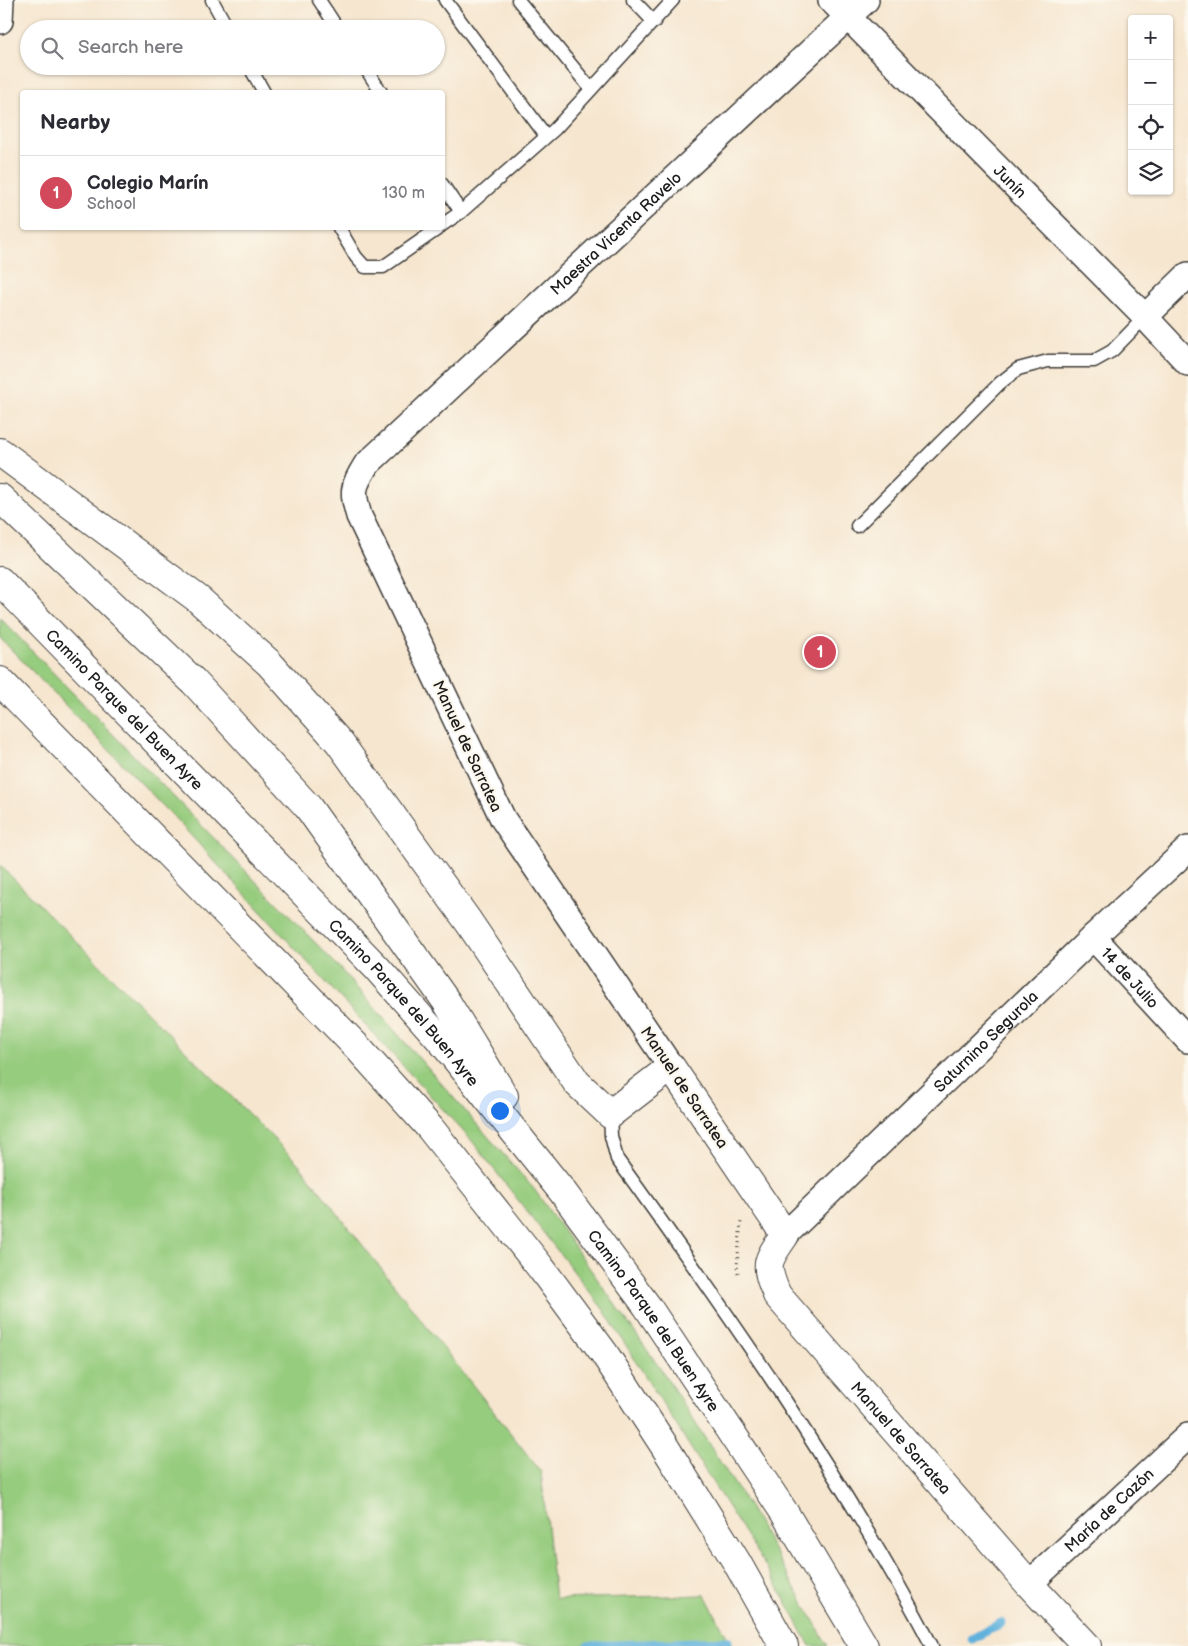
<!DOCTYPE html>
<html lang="en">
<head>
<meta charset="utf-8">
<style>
  body { margin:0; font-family:"Balsamiq Sans",sans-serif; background:#f2f2f3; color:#2b2b33 }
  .controls { position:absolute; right:15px; top:15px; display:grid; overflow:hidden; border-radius:5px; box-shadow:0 1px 4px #0004 }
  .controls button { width:45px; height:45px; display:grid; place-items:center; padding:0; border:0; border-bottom:1px solid #e1e1e2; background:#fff; color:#2b2b33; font:25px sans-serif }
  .you { position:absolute; left:499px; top:1110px; width:18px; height:18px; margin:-12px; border:4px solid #fff; border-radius:50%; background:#1a73e8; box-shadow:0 0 0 8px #1a73e833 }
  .badge { display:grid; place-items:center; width:32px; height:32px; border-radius:50%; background:#d1495b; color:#fff; font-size:16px; font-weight:700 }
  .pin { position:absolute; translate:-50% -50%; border:2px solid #fff; box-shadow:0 1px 5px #0006 }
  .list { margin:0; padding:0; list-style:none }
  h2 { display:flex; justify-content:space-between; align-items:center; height:65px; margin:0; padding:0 20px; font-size:21px }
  h2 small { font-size:16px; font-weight:400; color:#7c7c81 }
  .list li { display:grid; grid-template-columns:32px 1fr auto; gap:15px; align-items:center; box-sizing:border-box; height:75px; padding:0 20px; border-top:1px solid #e1e1e2 }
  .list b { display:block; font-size:19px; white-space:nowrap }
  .list p { margin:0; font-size:16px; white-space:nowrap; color:#7c7c81 }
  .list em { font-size:16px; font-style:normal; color:#7c7c81 }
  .icon { flex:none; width:28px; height:28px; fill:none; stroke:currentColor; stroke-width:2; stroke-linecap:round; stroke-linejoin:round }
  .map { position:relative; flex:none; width:1188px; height:1646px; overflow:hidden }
  .search { position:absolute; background:#fff; box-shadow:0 1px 4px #0004; left:20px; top:20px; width:425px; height:55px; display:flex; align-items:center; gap:12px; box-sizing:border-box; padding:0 18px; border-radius:28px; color:#7c7c81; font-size:19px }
  .panel { position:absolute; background:#fff; box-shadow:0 1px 4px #0004; left:20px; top:90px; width:425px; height:140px; border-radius:5px }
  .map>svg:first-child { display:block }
  .green { fill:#96cc7e; stroke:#59744d }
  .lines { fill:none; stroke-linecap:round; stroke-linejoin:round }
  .stream { stroke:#61b2dc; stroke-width:9 }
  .lane-casing { stroke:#3d3a37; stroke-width:15 }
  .street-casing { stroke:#3d3a37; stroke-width:28 }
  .secondary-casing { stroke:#3d3a37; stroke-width:30 }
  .highway-casing { stroke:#3d3a37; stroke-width:30 }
  .path { stroke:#3d3a37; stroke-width:3; stroke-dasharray:1 4; stroke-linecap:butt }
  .lane { stroke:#fff; stroke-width:12 }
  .street { stroke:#fff; stroke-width:25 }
  .secondary { stroke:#fff; stroke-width:28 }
  .highway { stroke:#fff; stroke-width:28 }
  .labels { text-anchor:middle; stroke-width:4.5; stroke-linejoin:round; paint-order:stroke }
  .street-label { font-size:16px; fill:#1c1c1c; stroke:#fbf7ec }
</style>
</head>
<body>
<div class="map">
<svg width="1188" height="1646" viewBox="0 0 1188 1646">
  <rect width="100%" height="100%" fill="#fbf7ec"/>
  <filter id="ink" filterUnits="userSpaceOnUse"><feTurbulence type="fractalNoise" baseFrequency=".02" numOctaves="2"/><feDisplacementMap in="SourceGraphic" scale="10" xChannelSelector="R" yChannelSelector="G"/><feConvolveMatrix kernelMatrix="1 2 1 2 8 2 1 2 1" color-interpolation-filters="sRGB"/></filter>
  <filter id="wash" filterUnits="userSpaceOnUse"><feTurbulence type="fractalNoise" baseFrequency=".0096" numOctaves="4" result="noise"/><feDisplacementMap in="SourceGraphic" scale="20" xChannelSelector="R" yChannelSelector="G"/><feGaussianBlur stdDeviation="1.12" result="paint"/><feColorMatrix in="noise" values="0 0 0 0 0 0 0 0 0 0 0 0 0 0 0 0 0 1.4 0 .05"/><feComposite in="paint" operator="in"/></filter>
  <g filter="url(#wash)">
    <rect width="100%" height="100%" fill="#f6e6cf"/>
    <g class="green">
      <polygon points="0,618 336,964 534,1189 664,1374 749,1507 828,1646 810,1646 776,1583 603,1309 472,1141 172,815 0,638"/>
      <polygon points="0,865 298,1163 541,1472 555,1599 705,1595 732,1646 0,1646"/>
    </g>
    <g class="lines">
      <g class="stream">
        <polyline points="972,1639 1001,1623"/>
        <polyline points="587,1646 728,1641"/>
      </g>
    </g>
  </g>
  <g filter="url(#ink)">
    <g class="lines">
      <defs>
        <g id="lane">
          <polyline points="212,0 228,29"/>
          <polyline points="319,0 338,29"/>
          <polyline points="445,0 546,136"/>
          <polyline points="518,0 591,89"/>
          <polyline points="633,0 654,22"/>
          <polyline points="249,66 264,92"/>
          <polyline points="364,66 381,92"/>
          <polyline points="442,184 461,212"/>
          <polyline points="442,225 461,212 555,129 673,0"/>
          <polyline points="339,228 356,257 365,267 383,267 439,228"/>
          <polyline points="857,526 1000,383 1018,369 1048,361 1094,361 1112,351 1145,317"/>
          <path d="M610 1114 611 1136 617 1159C730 1316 842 1475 932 1646"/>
        </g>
        <g id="street">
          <path id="s1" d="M831 0 1145 317 1188 363"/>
          <polyline points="0,21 1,0"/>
          <polyline points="1145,317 1188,275"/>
          <path id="s2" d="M1093 937 1188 1040"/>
          <path id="s3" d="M671 1067 503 819 359 516C352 491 352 488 366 465L866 0"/>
          <path id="s4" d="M785 1235 1093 937 1188 849"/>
          <path id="s5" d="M1029 1584 1188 1436"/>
        </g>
        <g id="secondary">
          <path id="s6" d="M610 1114 671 1067 785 1235C766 1262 764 1264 777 1295L1029 1584 1087 1646"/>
        </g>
        <g id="highway">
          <polyline points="0,452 198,599 269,663 339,742 468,921 577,1083 610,1114"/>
          <polyline points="0,498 194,682 308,807 446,1001 504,1096"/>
          <path id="s7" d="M0 581 376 967 444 1044 562 1191 647 1306 784 1512 864 1646"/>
          <polyline points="0,681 358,1048 430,1128 541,1268 604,1353 665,1447 736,1561 784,1646"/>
        </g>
      </defs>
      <use href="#lane" class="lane-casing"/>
      <use href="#street" class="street-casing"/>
      <use href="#secondary" class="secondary-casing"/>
      <use href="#highway" class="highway-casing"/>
      <polyline class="path" points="738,1273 737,1266 741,1222"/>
      <use href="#lane" class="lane"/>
      <use href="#street" class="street"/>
      <use href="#secondary" class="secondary"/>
      <use href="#highway" class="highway"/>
    </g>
  </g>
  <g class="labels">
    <g class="street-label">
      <text dy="6" stroke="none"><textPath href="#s1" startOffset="255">Junín</textPath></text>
      <text dy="6" stroke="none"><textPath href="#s3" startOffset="1030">Maestra Vicenta Ravelo</textPath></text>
      <text dy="6" stroke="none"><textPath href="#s7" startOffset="179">Camino Parque del Buen Ayre</textPath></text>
      <text transform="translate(468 746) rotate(65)" y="6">Manuel de Sarratea</text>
      <text dy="6" stroke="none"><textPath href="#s2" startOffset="55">14 de Julio</textPath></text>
      <text dy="6" stroke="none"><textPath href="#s7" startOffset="584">Camino Parque del Buen Ayre</textPath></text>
      <text dy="6" stroke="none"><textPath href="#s4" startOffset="279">Saturnino Segurola</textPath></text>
      <text transform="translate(685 1087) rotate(56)" y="6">Manuel de Sarratea</text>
      <text dy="6" stroke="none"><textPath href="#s7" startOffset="989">Camino Parque del Buen Ayre</textPath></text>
      <text dy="6" stroke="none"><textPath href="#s6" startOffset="535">Manuel de Sarratea</textPath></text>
      <text dy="6" stroke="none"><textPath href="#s5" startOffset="109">María de Cazón</textPath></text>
    </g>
  </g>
</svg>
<div class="controls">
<button>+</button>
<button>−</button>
<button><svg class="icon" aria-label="locate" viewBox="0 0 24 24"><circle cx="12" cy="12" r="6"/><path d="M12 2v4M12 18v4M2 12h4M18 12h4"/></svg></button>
<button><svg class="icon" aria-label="layers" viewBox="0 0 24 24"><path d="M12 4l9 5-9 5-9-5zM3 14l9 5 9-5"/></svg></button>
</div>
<div class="you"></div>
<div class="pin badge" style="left:820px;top:652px">1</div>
<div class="search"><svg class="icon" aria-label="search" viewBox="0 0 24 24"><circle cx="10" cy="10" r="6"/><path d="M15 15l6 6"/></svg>Search here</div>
<section class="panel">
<h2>Nearby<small></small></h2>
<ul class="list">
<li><span class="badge">1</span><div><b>Colegio Marín</b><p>School</p></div><em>130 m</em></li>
</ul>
</section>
</div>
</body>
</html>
